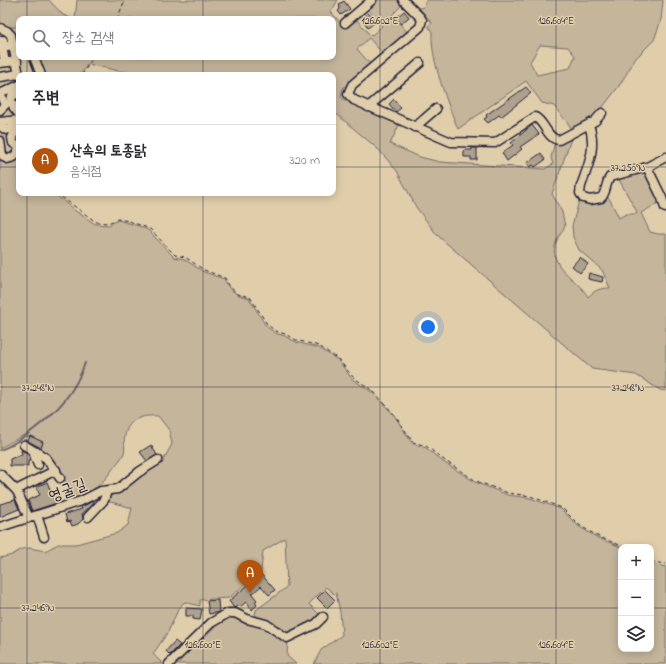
<!DOCTYPE html>
<html lang="ko">
<head>
<meta charset="utf-8">
<style>
  body { margin:0; font-family:"Indie Flower","Poor Story",sans-serif; background:#f2f2f3; color:#2b2b33 }
  .controls { position:absolute; right:12px; bottom:12px; display:grid; overflow:hidden; border-radius:8px; box-shadow:0 2px 10px #0003 }
  .controls button { width:36px; height:36px; display:grid; place-items:center; padding:0; border:0; border-bottom:1px solid #e1e1e2; background:#fff; color:#2b2b33; font:20px sans-serif }
  .you { position:absolute; left:428px; top:327px; width:14px; height:14px; margin:-10px; border:3px solid #fff; border-radius:50%; background:#1a73e8; box-shadow:0 0 0 6px #1a73e833 }
  .badge { display:grid; place-items:center; width:26px; height:26px; border-radius:50%; background:#b45309; color:#fff; font-size:13px; font-weight:700 }
  .pin { position:absolute; translate:-50% -33px; filter:drop-shadow(0 1px 2px #0008) }
  .pin::after { content:''; position:absolute; top:21px; width:14px; height:12px; background:inherit; clip-path:polygon(0 0,100% 0,50% 100%) }
  .list { margin:0; padding:0; list-style:none }
  h2 { display:flex; justify-content:space-between; align-items:center; height:52px; margin:0; padding:0 16px; font-size:17px }
  h2 small { font-size:13px; font-weight:400; color:#7c7c81 }
  .list li { display:grid; grid-template-columns:26px 1fr auto; gap:12px; align-items:center; box-sizing:border-box; height:72px; padding:0 16px; border-top:1px solid #e1e1e2 }
  .list b { display:block; font-size:15px; white-space:nowrap }
  .list p { margin:0; font-size:13px; white-space:nowrap; color:#7c7c81 }
  .list em { font-size:13px; font-style:normal; color:#7c7c81 }
  .icon { flex:none; width:22px; height:22px; fill:none; stroke:currentColor; stroke-width:2; stroke-linecap:round; stroke-linejoin:round }
  .map { position:relative; flex:none; width:666px; height:664px; overflow:hidden }
  .search { position:absolute; background:#fff; box-shadow:0 2px 10px #0003; left:16px; top:16px; width:320px; height:44px; display:flex; align-items:center; gap:10px; box-sizing:border-box; padding:0 14px; border-radius:8px; color:#7c7c81; font-size:15px }
  .panel { position:absolute; background:#fff; box-shadow:0 2px 10px #0003; left:16px; top:72px; width:320px; height:124px; border-radius:8px }
  .map>svg:first-child { display:block }
  .built { fill:#d1c0a2 }
  .green { fill:#c4b59b; stroke:#736c6b; fill-rule:evenodd }
  .lines { fill:none; stroke-linecap:round; stroke-linejoin:round }
  .stream { stroke:#6b6466; stroke-width:2 }
  .building { fill:#aea18e; stroke:#22223b }
  .minor-casing { stroke:#22223b; stroke-width:11 }
  .path { stroke:#22223b; stroke-width:1; stroke-dasharray:4 3; stroke-linecap:butt }
  .minor { stroke:#e0ceab; stroke-width:8 }
  .ticks { fill:none; stroke:#22223b; stroke-width:1; stroke-opacity:0.45 }
  .labels { text-anchor:middle; stroke-width:3; stroke-linejoin:round; paint-order:stroke }
  .street-label { font-size:16px; fill:#22223b; stroke:#e0ceab }
  .ticks-label { font-size:10px; text-anchor:middle; fill:#22223b; stroke:#e0ceab; stroke-width:3; stroke-linejoin:round; paint-order:stroke }
</style>
</head>
<body>
<div class="map">
<svg width="666" height="664" viewBox="0 0 666 664">
  <rect width="100%" height="100%" fill="#e0ceab"/>
  <filter id="ink" filterUnits="userSpaceOnUse"><feTurbulence type="fractalNoise" baseFrequency=".025" numOctaves="2"/><feDisplacementMap in="SourceGraphic" scale="8" xChannelSelector="R" yChannelSelector="G"/><feConvolveMatrix kernelMatrix="1 2 1 2 8 2 1 2 1" color-interpolation-filters="sRGB"/></filter>
  <g filter="url(#ink)">
    <polygon class="built" points="0,25 9,27 19,27 19,57 39,57 45,75 19,75 19,158 9,163 0,160"/>
    <g class="green">
      <polygon points="0,0 49,0 63,15 73,19 19,19 19,27 9,27 0,25"/>
      <path d="M77 0H338L331 12 345 28 356 19 371 36 382 26 368 9 377 0H399L403 4 392 15 408 33 383 54 369 38 357 49 371 65 343 88 341 97 343 99 399 125 390 144 420 157 440 162 545 169 553 164 551 158 554 145 571 139 552 194 562 212 565 226C563 231 559 235 557 240 545 267 578 278 588 297 595 290 600 288 610 288L602 270 579 250 573 237 572 226 579 201 592 203 609 198 619 218 626 214H636L637 212 618 178 645 172 660 202 641 213 650 232 658 234H666V391L660 390 636 375 592 369 437 235 416 207 397 171 379 150 333 111V75H149L119 71 88 64 80 75H45L39 57H333V19H75Z"/>
      <path d="M426 0H663L661 20 654 40 636 58 619 86 593 120 573 130 554 106 542 103 526 81 458 129C448 105 430 59 432 32L428 26 432 23 419 8 424 7ZM540 45 568 47 575 56 570 68 537 75 530 62Z"/>
      <path d="M19 158V193H54L74 210 95 224 109 225 118 220 139 226 148 230 174 257 184 259 204 272 224 279 229 288 238 295 249 298 266 326 275 333 285 336 296 342 319 348 338 360 352 379 372 392 394 415 412 443 426 448 442 461 475 482 508 495 530 498 561 509 578 526 598 538 621 547V649H651V564L666 567V664H314L321 650 342 635 340 612 336 593 334 594 326 587 309 604 321 616 291 633 285 634 257 618 255 614 256 610 287 587 285 538 263 551 261 571 229 598 200 600V606L184 602 178 610 168 632 153 654 163 664H0V558L12 555 22 549 30 548 45 551 58 544H76L117 533 128 525 132 508 111 502H106L113 494 122 490 140 475 164 459 172 444 169 430 158 416C143 415 129 418 125 435 123 441 126 448 124 453 122 458 118 462 115 466 103 483 95 491 76 500L63 477 40 451 43 442 24 435 0 448V160L9 163Z"/>
      <polygon points="228,615 261,624 288,640 287,656 296,664 172,664 207,629"/>
    </g>
    <g class="lines">
      <path class="stream" d="M0 450C12 446 24 437 34 429 58 411 75 392 85 363"/>
    </g>
    <g class="building">
      <polygon points="344,1 350,9 341,15 338,11 340,9 339,4"/>
      <polygon points="404,11 409,17 401,24 396,18"/>
      <polygon points="368,13 376,21 368,28 362,18"/>
      <polygon points="526,87 531,93 501,117 499,115 488,123 484,119 487,117 486,115"/>
      <polygon points="394,99 401,108 396,112 389,104"/>
      <polygon points="532,125 539,134 520,147 522,149 507,161 502,153 513,145 511,143"/>
      <polygon points="472,148 477,148 477,160 471,160 471,157 464,157 464,150 472,150"/>
      <polygon points="541,153 545,160 535,167 533,165 530,167 527,163"/>
      <polygon points="580,257 588,264 580,273 572,266"/>
      <polygon points="589,273 603,277 602,282 588,279"/>
      <polygon points="30,436 43,442 41,448 28,441"/>
      <polygon points="151,445 157,455 147,461 140,452"/>
      <polygon points="21,450 29,454 30,461 28,461 28,466 10,466 10,459 22,454"/>
      <polygon points="47,482 53,496 58,495 60,502 32,511 28,500 40,495 36,487"/>
      <polygon points="15,500 19,509 0,517 0,504"/>
      <polygon points="93,501 94,503 82,514 83,519 78,524 72,526 70,521 67,522 65,514 82,509 81,507"/>
      <polygon points="261,574 275,590 269,595 261,586 252,594 257,600 255,602 257,605 252,610 246,602 240,607 239,606 234,608 229,601"/>
      <polygon points="325,590 335,600 327,608 317,598"/>
      <polygon points="218,600 219,612 209,614 207,601"/>
      <polygon points="186,608 202,609 200,620 193,619 193,616 186,616"/>
      <polygon points="175,641 180,645 170,655 166,651"/>
    </g>
    <g class="lines">
      <defs>
        <g id="minor">
          <path d="M403 0 420 17 422 20 420 27 352 85 348 94 354 100 451 142 495 143 535 117C545 122 547 139 559 140L595 121 602 113"/>
          <polyline points="345,23 372,0"/>
          <polyline points="0,28 7,31 11,35 19,75"/>
          <polyline points="0,41 3,40"/>
          <polyline points="0,47 14,45"/>
          <polyline points="3,52 4,57"/>
          <polyline points="34,57 41,75"/>
          <polyline points="0,63 17,61"/>
          <polyline points="0,77 19,74"/>
          <polyline points="19,93 12,96 11,100 14,108 19,114"/>
          <polyline points="368,107 420,63"/>
          <polyline points="0,110 5,105 1,96 2,93 19,85"/>
          <polyline points="0,122 19,120"/>
          <path d="M589 125C597 147 588 166 581 186L580 193 583 198 590 200 601 198C607 192 605 184 610 177L647 167 666 157"/>
          <polyline points="0,126 6,130 19,126"/>
          <polyline points="415,127 436,109"/>
          <polyline points="19,131 14,133 12,138 13,143 19,147"/>
          <polyline points="0,141 2,155 7,159 14,157 19,150"/>
          <polyline points="647,167 662,198 665,208"/>
          <polyline points="24,445 46,458 60,478"/>
          <polyline points="38,452 36,452 34,455 38,465"/>
          <polyline points="0,474 17,491 29,518"/>
          <polyline points="16,490 56,470"/>
          <polyline points="37,515 44,537"/>
          <polyline points="88,517 104,500 107,491"/>
          <polyline points="0,527 81,501 101,491 118,489 139,472 158,460"/>
          <polyline points="169,664 211,623 228,613 235,613 247,619 266,624 287,638 316,624 323,617"/>
        </g>
      </defs>
      <use href="#minor" class="minor-casing"/>
      <g class="path">
        <polyline points="117,19 125,0"/>
        <polyline points="82,75 93,57"/>
        <polyline points="56,193 96,222 108,223 118,219 129,221 150,229 175,255 185,257 204,270 225,278 230,287 238,294 250,297 267,324 275,331 285,334 296,340 319,346 338,359 353,377 373,391 394,414 413,442 426,446 444,460 476,481 508,493 530,496 562,508 579,525 599,537 625,547"/>
        <polyline points="651,562 666,564"/>
      </g>
      <use href="#minor" class="minor"/>
    </g>
  </g>
  <path class="ticks" d="M27 0V19M203 0V19M380 0V664M556 0V664M27 57V75M203 57V75M0 167H19M333 167H666M27 193V664M203 193V664M0 387H666M0 608H621M651 608H666"/>
  <g class="labels">
    <g class="street-label">
      <text transform="translate(67 489) rotate(-21)" y="6">영굴길</text>
    </g>
  </g>
  <g class="ticks-label">
    <text x="380" y="24">126.602°E</text>
    <text x="556" y="24">126.604°E</text>
    <text x="628" y="171">37.250°N</text>
    <text x="38" y="391">37.248°N</text>
    <text x="628" y="391">37.248°N</text>
    <text x="38" y="611">37.246°N</text>
    <text x="203" y="648">126.600°E</text>
    <text x="380" y="648">126.602°E</text>
    <text x="556" y="648">126.604°E</text>
  </g>
</svg>
<div class="controls">
<button>+</button>
<button>−</button>
<button><svg class="icon" aria-label="layers" viewBox="0 0 24 24"><path d="M12 4l9 5-9 5-9-5zM3 14l9 5 9-5"/></svg></button>
</div>
<div class="you"></div>
<div class="pin badge" style="left:250px;top:593px">A</div>
<div class="search"><svg class="icon" aria-label="search" viewBox="0 0 24 24"><circle cx="10" cy="10" r="6"/><path d="M15 15l6 6"/></svg>장소 검색</div>
<section class="panel">
<h2>주변<small></small></h2>
<ul class="list">
<li><span class="badge">A</span><div><b>산속의 토종닭</b><p>음식점</p></div><em>320 m</em></li>
</ul>
</section>
</div>
</body>
</html>
